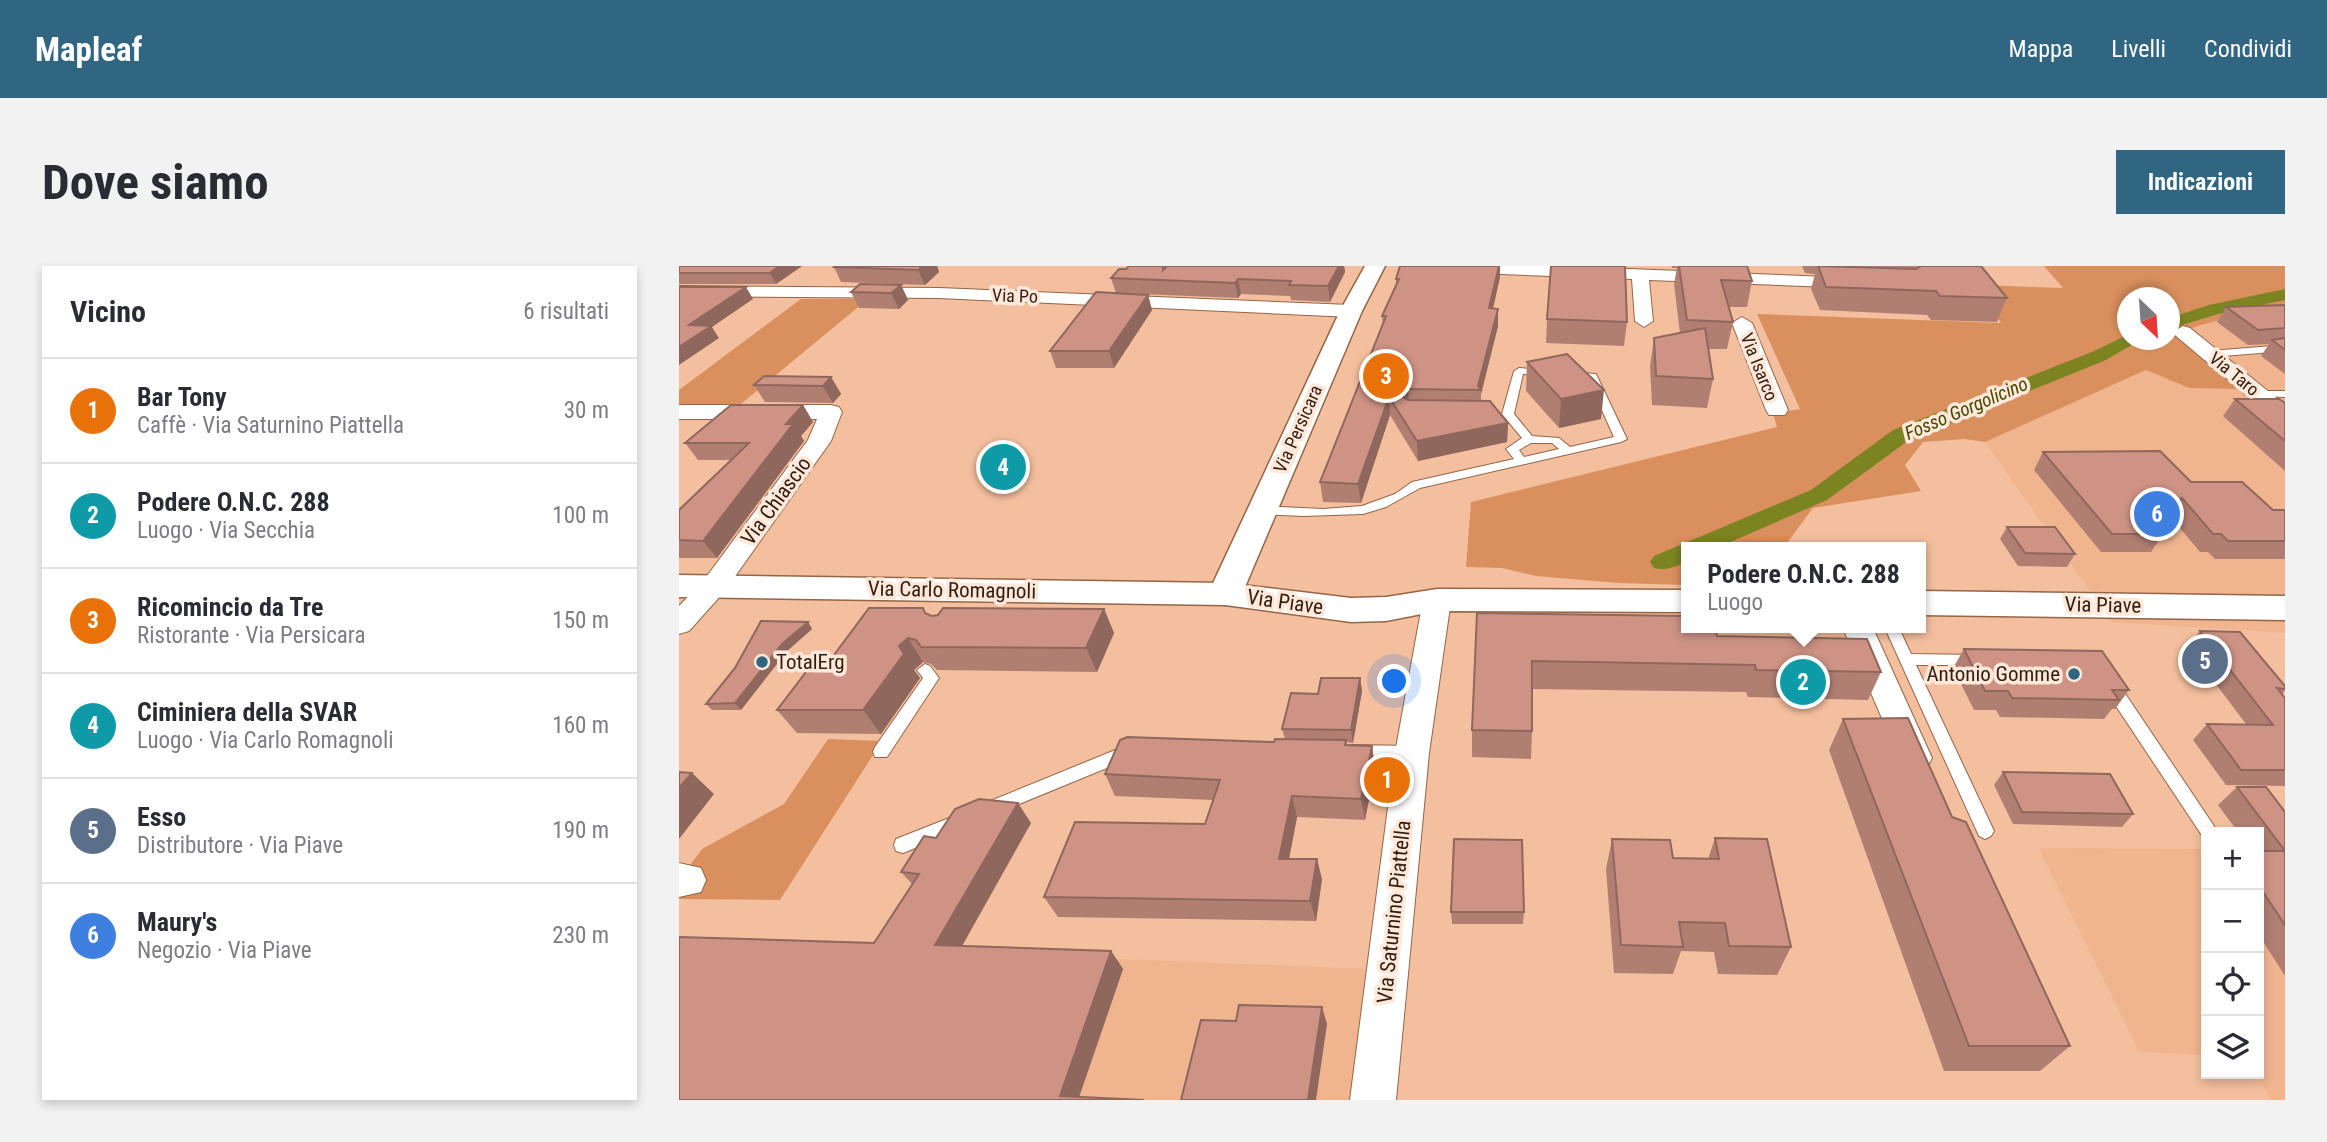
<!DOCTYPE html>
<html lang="it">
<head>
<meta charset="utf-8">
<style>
  body { margin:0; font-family:"Roboto Condensed",sans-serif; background:#f2f2f3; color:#2b2b33 }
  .controls { position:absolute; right:21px; bottom:21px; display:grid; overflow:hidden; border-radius:0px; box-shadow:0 4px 10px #0003 }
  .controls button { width:63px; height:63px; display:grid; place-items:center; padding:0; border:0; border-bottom:2px solid #e1e1e2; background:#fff; color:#2b2b33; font:35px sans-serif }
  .compass { position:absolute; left:1438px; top:21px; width:63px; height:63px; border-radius:50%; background:#fff; box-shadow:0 4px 10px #0003; rotate:155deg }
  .you { position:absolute; left:716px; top:416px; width:24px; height:24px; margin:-18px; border:5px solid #fff; border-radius:50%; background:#1a73e8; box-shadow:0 0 0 10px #1a73e833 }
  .badge { display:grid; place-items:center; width:46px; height:46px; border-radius:50%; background:#316682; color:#fff; font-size:23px; font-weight:700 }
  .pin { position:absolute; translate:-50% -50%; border:4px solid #fff; box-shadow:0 2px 7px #0006 }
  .popup { position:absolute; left:1002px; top:276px; width:245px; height:91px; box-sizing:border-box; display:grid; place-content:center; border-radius:0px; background:#fff; filter:drop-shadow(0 2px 5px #0005); font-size:23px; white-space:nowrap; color:#7c7c81 }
  .popup b { font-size:26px; color:#2b2b33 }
  .popup::after { content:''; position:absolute; left:50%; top:100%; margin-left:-14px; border:14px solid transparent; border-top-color:#fff }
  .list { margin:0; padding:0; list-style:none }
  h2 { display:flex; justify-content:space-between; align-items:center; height:91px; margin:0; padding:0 28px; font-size:30px }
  h2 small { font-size:23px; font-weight:400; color:#7c7c81 }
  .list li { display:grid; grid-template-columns:46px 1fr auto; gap:21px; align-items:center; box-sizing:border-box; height:105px; padding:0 28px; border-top:2px solid #e1e1e2 }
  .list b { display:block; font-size:26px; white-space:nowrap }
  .list p { margin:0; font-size:23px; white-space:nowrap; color:#7c7c81 }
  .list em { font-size:23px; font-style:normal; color:#7c7c81 }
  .icon { flex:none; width:38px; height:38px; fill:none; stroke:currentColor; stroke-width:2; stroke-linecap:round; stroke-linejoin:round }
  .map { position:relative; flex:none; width:1606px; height:834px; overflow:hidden; border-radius:0px }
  header { display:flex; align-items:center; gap:42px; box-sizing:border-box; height:98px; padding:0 35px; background:#316682; color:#fff }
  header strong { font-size:33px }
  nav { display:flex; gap:38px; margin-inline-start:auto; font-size:24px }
  .intro { display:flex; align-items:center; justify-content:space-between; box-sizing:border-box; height:168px; padding:0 42px }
  h1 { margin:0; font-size:49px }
  .button { padding:18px 32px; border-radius:0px; background:#316682; color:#fff; font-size:24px; font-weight:700 }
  main { display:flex; gap:42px; padding:0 42px }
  aside { flex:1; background:#fff; border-radius:0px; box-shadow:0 4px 10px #0003 }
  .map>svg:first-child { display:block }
  .built { fill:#f0b58f }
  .green { fill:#da905e; fill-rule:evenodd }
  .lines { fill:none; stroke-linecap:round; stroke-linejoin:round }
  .canal { fill:#7c8422; fill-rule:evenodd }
  .service-casing { stroke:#946546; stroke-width:2 }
  .minor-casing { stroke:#946546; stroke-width:2 }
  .tertiary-casing { stroke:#946546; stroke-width:3 }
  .secondary-casing { stroke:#946546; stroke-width:3 }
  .service { fill:#fff; fill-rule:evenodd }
  .minor { fill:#fff; fill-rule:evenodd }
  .tertiary { fill:#fff; fill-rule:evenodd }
  .secondary { fill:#fff; fill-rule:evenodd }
  .wall { fill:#b17e72 }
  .shaded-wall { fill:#90675d }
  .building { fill:#ce9385; stroke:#90675d; stroke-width:2 }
  .poi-dot { fill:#316682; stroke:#fee8da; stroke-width:2.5 }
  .labels { text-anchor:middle; stroke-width:7; stroke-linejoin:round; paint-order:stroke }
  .far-street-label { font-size:18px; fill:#311e11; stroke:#fee8da }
  .far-water-label { font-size:19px; font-style:italic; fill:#444900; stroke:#fee8da }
  .street-label { font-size:21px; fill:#311e11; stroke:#fee8da }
  .poi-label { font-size:21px; fill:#311e11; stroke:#fee8da; text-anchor:start }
</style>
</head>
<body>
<header>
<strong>Mapleaf</strong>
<nav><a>Mappa</a><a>Livelli</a><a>Condividi</a></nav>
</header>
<div class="intro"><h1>Dove siamo</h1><a class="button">Indicazioni</a></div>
<main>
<aside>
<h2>Vicino<small>6 risultati</small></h2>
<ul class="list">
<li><span class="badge" style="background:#e8710a">1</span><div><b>Bar Tony</b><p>Caffè · Via Saturnino Piattella</p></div><em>30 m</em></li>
<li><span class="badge" style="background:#0f9aa8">2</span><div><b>Podere O.N.C. 288</b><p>Luogo · Via Secchia</p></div><em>100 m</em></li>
<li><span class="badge" style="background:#e8710a">3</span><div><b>Ricomincio da Tre</b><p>Ristorante · Via Persicara</p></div><em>150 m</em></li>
<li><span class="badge" style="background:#0f9aa8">4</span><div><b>Ciminiera della SVAR</b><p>Luogo · Via Carlo Romagnoli</p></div><em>160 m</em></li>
<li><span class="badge" style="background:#5c6f8a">5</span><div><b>Esso</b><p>Distributore · Via Piave</p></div><em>190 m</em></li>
<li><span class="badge" style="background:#3f7fe0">6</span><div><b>Maury's</b><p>Negozio · Via Piave</p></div><em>230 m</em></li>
</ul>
</aside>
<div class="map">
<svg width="1606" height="834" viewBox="0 0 1606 834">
  <rect width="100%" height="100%" fill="#f4bf9e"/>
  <g class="built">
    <polygon points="1606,45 1606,367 1433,356 1306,176 1467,104 1510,122 1497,66 1565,47"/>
    <polygon points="1360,582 1527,583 1527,789 1460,786"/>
    <polygon points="1580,583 1606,583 1606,834 1592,834 1578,808"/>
    <polygon points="0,675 690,703 673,834 0,834"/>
  </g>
  <g class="green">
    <path d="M1365 0H1606V45L1565 47 1498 66 1560 123 1510 122 1467 104 1306 176 1285 173 1244 176 1226 199 1242 225 1134 242 1105 281H1007V319L939 317 857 310 823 302 787 301 792 236 1098 161 1094 148 1121 143 1078 48 1322 57 1297 19 1384 22ZM1448 32H1490V74H1448Z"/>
    <polygon points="122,33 189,33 57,142 0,142 0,124"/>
    <polygon points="149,473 203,475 101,634 0,633 0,614 23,583 105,538"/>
  </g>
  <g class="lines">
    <g class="canal">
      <polygon points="1606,23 1606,34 1539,48 1490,63 1490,52 1530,39"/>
      <path d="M1448 69V74H1461L1427 94 1230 174 1148 234 1040 281H1007V296C995 301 987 305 975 302L971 296 975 290 1132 224 1214 164 1413 86Z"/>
    </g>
    <defs>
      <g id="service">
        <polygon points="1606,79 1606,85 1531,91 1526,88 1531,85"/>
        <path d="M840 102 917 108 948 173 942 176 741 222 707 241 684 248 624 250 583 248 577 244 583 240 644 243 683 240 716 228 733 216 835 193 827 183 843 172 823 148 835 105ZM844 108 909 113 935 171 891 181 880 172 853 170 835 148ZM852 177H873L880 183 845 191 840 184Z"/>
        <polygon points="1579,125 1606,125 1606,131 1575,130 1575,126"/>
        <polygon points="1206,362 1220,362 1232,388 1299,389 1307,394 1299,399 1237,399 1315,565 1312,570 1306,573 1300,570"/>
        <polygon points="246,398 251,400 260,412 208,491 196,491 194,486 196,481 244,412 238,404"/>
        <polygon points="1431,412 1437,414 1539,566 1527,566 1527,573 1524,571 1425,422 1423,418"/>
        <polygon points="451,478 457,480 459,485 457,490 316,548 310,550 304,548 301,543 304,538"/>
        <polygon points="673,479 733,480 739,482 741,487 739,492 733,494 673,493 667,491 665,486 667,481"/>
        <polygon points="283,547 289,550 292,555 289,560 224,587 217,585 215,579 217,573"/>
      </g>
      <g id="minor">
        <polygon points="734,0 875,0 1176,12 1185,17 1176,22 970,14 974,55 965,61 956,55 953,13 743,5"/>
        <polygon points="0,20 260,22 672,39 681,45 672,51 260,32 0,30"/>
        <polygon points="1063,51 1073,57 1109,144 1106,149 1090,149 1087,144 1053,57"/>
        <polygon points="1504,60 1511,62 1606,139 1606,157 1598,155 1497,70 1494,66"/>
        <polygon points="0,139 152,139 160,141 163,146 152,175 45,326 10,365 0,368 0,340 25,314 129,174 138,153 0,153"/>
        <polygon points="758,325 768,327 772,334 750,487 717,834 671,834 716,487 744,334 748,327"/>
        <polygon points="1164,362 1194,362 1253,492 1248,501 1236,505 1224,501"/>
        <polygon points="0,597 22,602 27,614 22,626 0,631"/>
      </g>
      <polygon id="tertiary" points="686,0 706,0 683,45 563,328 558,336 546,339 534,336 529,328 661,45"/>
      <g id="secondary">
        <polygon points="0,309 546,317 672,332 707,331 758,323 1007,324 1007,346 758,345 707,355 672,356 546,339 0,331"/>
        <polygon points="1241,325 1606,330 1606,354 1241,349"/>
      </g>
    </defs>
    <use href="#service" class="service-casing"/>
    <use href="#minor" class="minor-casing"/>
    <use href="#tertiary" class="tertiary-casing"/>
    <use href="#secondary" class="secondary-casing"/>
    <use href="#service" class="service"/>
    <use href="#minor" class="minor"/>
    <use href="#tertiary" class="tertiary"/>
    <use href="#secondary" class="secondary"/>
  </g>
  <g class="wall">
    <polygon points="0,0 123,0 97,18 0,18"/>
    <polygon points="156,0 258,0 260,6 246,19 162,16 155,1"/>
    <polygon points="450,0 665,0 666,6 651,36 612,34 611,30 562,28 559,32 437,27 432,12 447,3"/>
    <polygon points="993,0 1068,0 1073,15 1068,41 1050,41 1054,56 1048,83 1029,83 1034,113 1028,142 973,139 971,100 975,72 1001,67 995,18 998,2 993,2"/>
    <polygon points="1123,0 1302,0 1328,32 1318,56 1252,54 1248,49 1141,44 1132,23 1136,8 1126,7"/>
    <polygon points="821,11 814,42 819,43 819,60 802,128 802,135 829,157 828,176 739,195 711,149 682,237 644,236 641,216 704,59 703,50 717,19 717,13"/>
    <polygon points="222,19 229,34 220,43 180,42 172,26"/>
    <polygon points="469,29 473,44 435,102 377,102 371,85"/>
    <polygon points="1606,39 1606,108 1582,90 1590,78 1569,79 1538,56 1547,41"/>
    <polygon points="868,53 948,56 945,80 867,77"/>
    <polygon points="848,96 922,153 880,162 847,125"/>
    <polygon points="152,111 162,128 154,137 86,136 75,119"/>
    <polygon points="1556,133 1606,137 1606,205 1544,150"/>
    <polygon points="124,139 134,156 122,170 125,175 38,292 0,292 0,244 52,194 19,194 6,177"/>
    <polygon points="1364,186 1512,216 1594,244 1606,244 1606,293 1536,293 1529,286 1521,286 1491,250 1478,260 1484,268 1472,286 1422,286 1355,204"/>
    <polygon points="1328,261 1396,288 1388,301 1339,300 1321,273"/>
    <polygon points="425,343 435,367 418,406 258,404 252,398 244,396 235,404 241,412 202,468 118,467 98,444 152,393 248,348 253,350"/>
    <polygon points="798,347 1038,370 1202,406 1189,434 1069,431 1067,426 853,423 853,465 852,493 793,491 793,464"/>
    <polygon points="129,356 133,363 108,385 62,444 33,444 27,438"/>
    <polygon points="1521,365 1606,420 1606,424 1603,428 1606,432 1606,520 1547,519 1514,474 1528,458 1567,458 1508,380"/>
    <polygon points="1285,383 1450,424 1436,443 1433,443 1425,453 1321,451 1317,444 1295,444 1274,402"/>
    <polygon points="681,412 683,425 674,477 668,476 668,479 693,480 696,502 686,554 618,551 610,593 643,613 637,655 379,651 365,631 526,558 534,534 436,530 426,508 606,473 603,463 639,428"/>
    <polygon points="1164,453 1273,551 1391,780 1361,805 1265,805 1150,484"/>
    <polygon points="1324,506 1454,548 1443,561 1334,558 1315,519"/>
    <polygon points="1558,521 1606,546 1606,710 1580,669 1580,566 1559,566 1539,539"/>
    <polygon points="352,557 282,680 432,685 444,703 400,831 0,834 195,677 233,618 222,606 257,572"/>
    <polygon points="1036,572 1112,681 1098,709 1039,708 1035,686 1002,685 994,708 935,707 927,603 933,573 994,592 1029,593"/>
    <polygon points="772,646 845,646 844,658 773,658"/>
  </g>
  <g class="shaded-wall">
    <polygon points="100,0 123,0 97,18 91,7"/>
    <polygon points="244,0 258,0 260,6 246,19 239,4"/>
    <polygon points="660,0 665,0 666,6 651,36 649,20"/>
    <polygon points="820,0 821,0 821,11 810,60 810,42"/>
    <polygon points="559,13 562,28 559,32 556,17"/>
    <polygon points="222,19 229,34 220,43 212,27"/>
    <polygon points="67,21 74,33 33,61 40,72 0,99 0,81 10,59"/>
    <polygon points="469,29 473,44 435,102 430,85"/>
    <polygon points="819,43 819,60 802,128 802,124 799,120"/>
    <polygon points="152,111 162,128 154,137 144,120"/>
    <polygon points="729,123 730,141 720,129"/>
    <polygon points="925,124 922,153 880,162 882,133"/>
    <polygon points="710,131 711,149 682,237 679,218"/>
    <polygon points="124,139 134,156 122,170 125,175 38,292 24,275 107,158"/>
    <polygon points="829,157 828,176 739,195 738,175"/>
    <polygon points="1503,232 1491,250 1468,268 1474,255"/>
    <polygon points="425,343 435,367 418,406 407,382"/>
    <polygon points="129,356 133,363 108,385 62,444 56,437 103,378"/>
    <polygon points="229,372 244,396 235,404 241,412 202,468 184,444 220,380"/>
    <polygon points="681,412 683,425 674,477 672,464"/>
    <polygon points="693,480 696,502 686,554 682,533"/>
    <polygon points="13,507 35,528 0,573 0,522"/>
    <polygon points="613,530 618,551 606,613 600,593"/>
    <polygon points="339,537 352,557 273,698 256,679"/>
    <polygon points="638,593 643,613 637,655 631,635"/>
    <polygon points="432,685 444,703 399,834 381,830"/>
    <polygon points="643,741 648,758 637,834 629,834"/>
  </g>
  <g class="building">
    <polygon points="0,0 100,0 91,7 0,7"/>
    <polygon points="156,0 244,0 239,4 155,1"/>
    <polygon points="450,0 484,0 484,4 488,0 660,0 649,20 610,19 612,15 559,13 556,17 432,12 440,3 447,3"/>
    <polygon points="721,0 820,0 810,42 819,43 799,120 802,124 729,123 720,129 729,134 811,135 829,157 738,175 710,131 679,218 641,216 707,50 703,50 720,13 717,13"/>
    <polygon points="872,0 946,0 948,56 868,53"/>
    <polygon points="1000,0 1068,0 1073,15 1042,14 1054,56 1008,54"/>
    <polygon points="1139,0 1237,3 1242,0 1302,0 1328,32 1261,30 1257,25 1147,21"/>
    <polygon points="181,18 222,19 212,27 172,26"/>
    <polygon points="0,21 67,21 10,59 32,60 0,81"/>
    <polygon points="417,26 469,29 430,85 371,85"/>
    <polygon points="1606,39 1606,62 1579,64 1547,41"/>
    <polygon points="1026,62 1034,113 977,110 975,72"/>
    <polygon points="1606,72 1606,84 1593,74"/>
    <polygon points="888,88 925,124 882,133 848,96"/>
    <polygon points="85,110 152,111 144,120 75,119"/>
    <polygon points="1556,133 1600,133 1606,137 1606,175"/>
    <polygon points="52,139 124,139 107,158 114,158 24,275 0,274 0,244 70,177 6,177"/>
    <polygon points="1481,185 1512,216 1563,216 1594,244 1606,244 1606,275 1549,275 1542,268 1534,268 1503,232 1474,255 1484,268 1433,268 1364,186"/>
    <polygon points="1328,261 1376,261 1396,288 1346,287"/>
    <polygon points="190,342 244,342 246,347 253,350 259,349 264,342 425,343 407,382 242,381 237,374 229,372 220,380 225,388 184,444 98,444 137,393 152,393"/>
    <polygon points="798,347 1007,350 1007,362 1036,362 1038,370 1188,373 1202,406 1077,404 1076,399 853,395 853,465 793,464"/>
    <polygon points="82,355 129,356 103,378 56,437 27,438 56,402"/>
    <polygon points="1521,365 1561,366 1606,420 1606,423 1598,422 1606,432 1606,504 1562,504 1528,458 1594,459"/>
    <polygon points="1285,383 1423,385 1450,424 1433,424 1440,434 1333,432 1329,425 1306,425"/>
    <polygon points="642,412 681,412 672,464 603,463 612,427 639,428"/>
    <polygon points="1229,452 1273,551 1287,556 1391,780 1290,780 1164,453"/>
    <polygon points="448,471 595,476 596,473 667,474 666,479 693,480 682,533 613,530 600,593 638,593 631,635 365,631 396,556 526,558 541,514 426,508 441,474"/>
    <polygon points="0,506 13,507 0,522"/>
    <polygon points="1324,506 1431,508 1454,548 1343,546"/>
    <polygon points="1558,521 1587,521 1606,546 1606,659 1580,620 1580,585 1606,585"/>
    <polygon points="300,533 339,537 256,679 432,685 381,830 465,834 0,834 0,671 195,677 240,608 222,606 245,570 257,572 276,543"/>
    <polygon points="1036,572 1088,573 1112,681 1050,680 1046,657 1000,656 1004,681 942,679 933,573 991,574 994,592 1040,593"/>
    <polygon points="775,573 843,574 845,646 772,646"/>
    <polygon points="560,739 643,741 629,834 502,834 522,754 557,755"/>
  </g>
  <g class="poi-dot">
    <circle cx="83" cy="396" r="7"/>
    <circle cx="1395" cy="408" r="7"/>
  </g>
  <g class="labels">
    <g class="far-street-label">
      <text transform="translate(336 30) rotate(2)" y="6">Via Po</text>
      <text transform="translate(1080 101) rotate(68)" y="6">Via Isarco</text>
      <text transform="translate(1555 108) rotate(39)" y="6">Via Taro</text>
      <text transform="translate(619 163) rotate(-66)" y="6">Via Persicara</text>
    </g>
    <g class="far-water-label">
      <text transform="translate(1287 142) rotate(-23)" y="7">Fosso Gorgolicino</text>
    </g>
    <g class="street-label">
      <text transform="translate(97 235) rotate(-54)" y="7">Via Chiascio</text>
      <text transform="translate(273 324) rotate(1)" y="7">Via Carlo Romagnoli</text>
      <text transform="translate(606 336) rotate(8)" y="7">Via Piave</text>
      <text transform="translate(1424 339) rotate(1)" y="7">Via Piave</text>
      <text transform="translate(715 646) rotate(-84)" y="7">Via Saturnino Piattella</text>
    </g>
    <g class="poi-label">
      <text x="97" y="403">TotalErg</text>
      <text x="1381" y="415" text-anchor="end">Antonio Gomme</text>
    </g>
  </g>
</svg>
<div class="controls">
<button>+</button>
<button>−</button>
<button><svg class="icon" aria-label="locate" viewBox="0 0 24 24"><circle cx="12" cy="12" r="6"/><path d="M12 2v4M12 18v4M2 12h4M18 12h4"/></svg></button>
<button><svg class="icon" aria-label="layers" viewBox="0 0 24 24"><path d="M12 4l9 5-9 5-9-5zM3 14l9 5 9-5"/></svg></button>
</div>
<svg class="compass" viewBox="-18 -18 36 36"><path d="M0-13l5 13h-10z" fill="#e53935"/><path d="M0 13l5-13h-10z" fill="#7c7c81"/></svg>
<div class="you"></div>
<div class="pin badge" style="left:708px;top:514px;background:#e8710a">1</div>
<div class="pin badge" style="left:1124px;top:416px;background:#0f9aa8">2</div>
<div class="popup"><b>Podere O.N.C. 288</b>Luogo</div>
<div class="pin badge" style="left:707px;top:110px;background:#e8710a">3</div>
<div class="pin badge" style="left:324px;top:201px;background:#0f9aa8">4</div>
<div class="pin badge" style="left:1526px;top:395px;background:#5c6f8a">5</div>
<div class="pin badge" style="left:1478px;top:248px;background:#3f7fe0">6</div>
</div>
</main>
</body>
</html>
